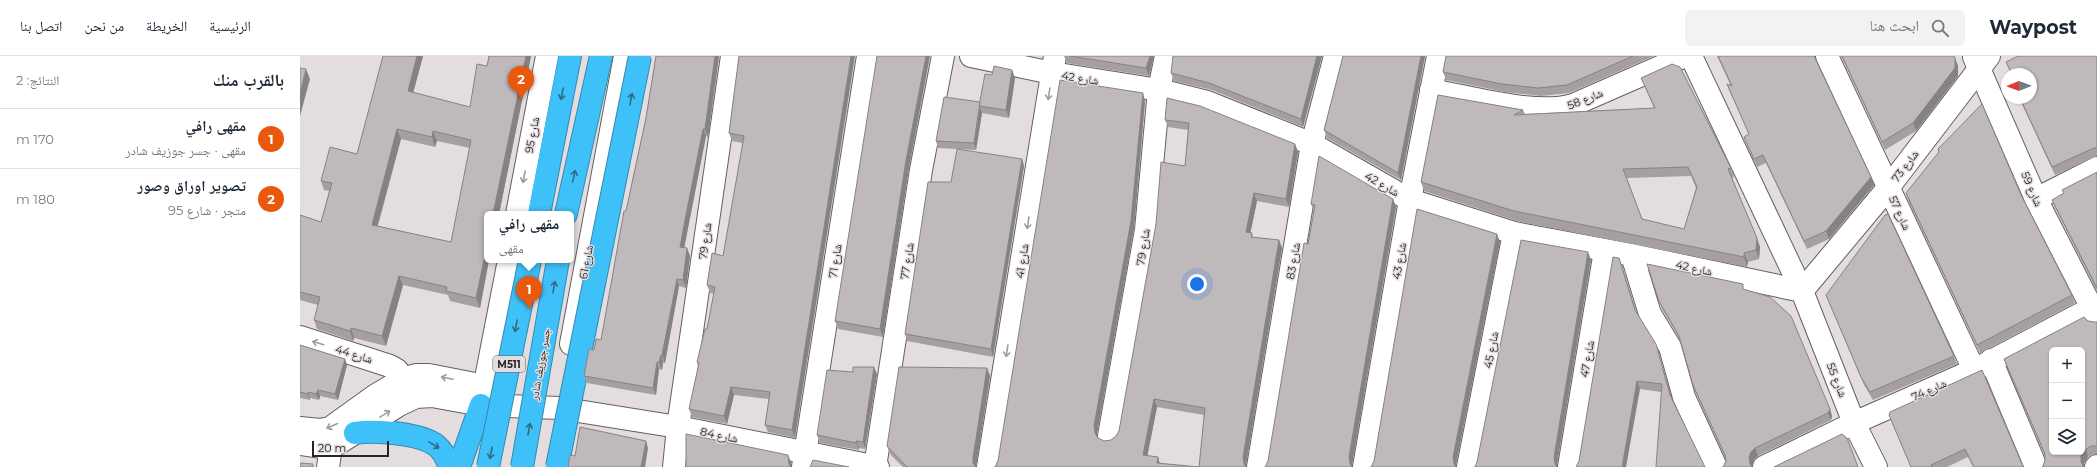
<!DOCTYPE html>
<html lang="ar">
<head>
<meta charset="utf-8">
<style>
  body { margin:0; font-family:Montserrat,"Noto Naskh Arabic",sans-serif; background:#f2f2f3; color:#1f2937; direction:rtl }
  .controls { position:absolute; right:12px; bottom:12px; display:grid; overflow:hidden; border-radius:6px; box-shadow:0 1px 3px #0004 }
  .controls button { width:36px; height:36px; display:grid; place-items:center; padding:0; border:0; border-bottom:1px solid #e0e1e3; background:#fff; color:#1f2937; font:20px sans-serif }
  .compass { position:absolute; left:1701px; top:12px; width:36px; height:36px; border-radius:50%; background:#fff; box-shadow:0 1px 3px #0004; rotate:269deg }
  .scale { position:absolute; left:12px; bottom:10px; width:77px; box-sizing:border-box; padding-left:4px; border:2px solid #272425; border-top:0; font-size:11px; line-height:14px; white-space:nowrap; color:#272425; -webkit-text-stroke:3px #e4dddf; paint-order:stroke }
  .you { position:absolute; left:897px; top:228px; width:14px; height:14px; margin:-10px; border:3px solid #fff; border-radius:50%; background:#1a73e8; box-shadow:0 0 0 6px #1a73e833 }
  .badge { display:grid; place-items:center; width:26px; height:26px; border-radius:50%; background:#ea580c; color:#fff; font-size:13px; font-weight:700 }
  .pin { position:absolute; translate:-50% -33px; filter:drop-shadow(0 1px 2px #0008) }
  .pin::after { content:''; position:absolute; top:21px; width:14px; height:12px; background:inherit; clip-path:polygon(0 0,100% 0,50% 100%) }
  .popup { position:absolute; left:184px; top:155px; width:90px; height:52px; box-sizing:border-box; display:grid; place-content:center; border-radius:6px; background:#fff; filter:drop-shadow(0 1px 3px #0005); font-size:13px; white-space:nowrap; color:#747a83 }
  .popup b { font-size:15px; color:#1f2937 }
  .popup::after { content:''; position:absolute; left:50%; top:100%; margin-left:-8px; border:8px solid transparent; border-top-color:#fff }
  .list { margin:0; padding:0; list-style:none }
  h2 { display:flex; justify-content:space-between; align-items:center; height:52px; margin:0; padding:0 16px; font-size:17px }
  h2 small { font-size:13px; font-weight:400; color:#747a83 }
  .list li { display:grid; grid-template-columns:26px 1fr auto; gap:12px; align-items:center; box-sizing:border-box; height:60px; padding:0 16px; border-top:1px solid #e0e1e3 }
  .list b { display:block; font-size:15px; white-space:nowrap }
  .list p { margin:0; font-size:13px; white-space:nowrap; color:#747a83 }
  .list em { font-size:13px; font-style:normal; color:#747a83 }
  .icon { flex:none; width:22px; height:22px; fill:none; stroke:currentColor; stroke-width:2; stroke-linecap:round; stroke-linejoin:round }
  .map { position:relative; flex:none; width:1797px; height:411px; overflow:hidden; direction:ltr }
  header { display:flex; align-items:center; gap:24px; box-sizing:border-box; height:56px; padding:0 20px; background:#fff; border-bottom:1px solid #e0e1e3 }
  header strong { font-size:19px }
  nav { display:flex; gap:22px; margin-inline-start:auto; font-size:14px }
  .search { width:280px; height:36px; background:#f2f2f3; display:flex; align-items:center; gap:10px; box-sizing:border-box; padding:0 14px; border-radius:6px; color:#747a83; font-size:15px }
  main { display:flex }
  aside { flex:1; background:#fff }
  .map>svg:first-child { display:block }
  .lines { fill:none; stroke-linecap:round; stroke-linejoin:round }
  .street-casing { stroke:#655f61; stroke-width:24 }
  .secondary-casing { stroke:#655f61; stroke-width:24 }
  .highway-casing { stroke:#3689ae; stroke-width:24 }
  .street { stroke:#fff; stroke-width:22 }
  .secondary { stroke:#fff; stroke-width:22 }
  .highway { stroke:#3ec0f8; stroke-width:22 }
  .highway-bridge-casing { stroke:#3689ae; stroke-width:24; stroke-linecap:butt }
  .highway-bridge { stroke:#3ec0f8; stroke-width:22 }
  .wall { fill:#a59fa1; fill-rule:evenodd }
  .shaded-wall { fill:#868283 }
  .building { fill:#c0b9bb; stroke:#868283; fill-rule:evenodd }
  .oneway { stroke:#316a84 }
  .oneway2 { stroke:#9e9c9d }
  .labels { text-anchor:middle; stroke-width:3; stroke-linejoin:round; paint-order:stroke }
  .shield { fill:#e4dddf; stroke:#605c5d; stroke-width:1 }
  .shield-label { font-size:10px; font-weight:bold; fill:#272425 }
  .street-label { font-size:11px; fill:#272425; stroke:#e4dddf }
</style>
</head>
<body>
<header>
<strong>Waypost</strong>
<div class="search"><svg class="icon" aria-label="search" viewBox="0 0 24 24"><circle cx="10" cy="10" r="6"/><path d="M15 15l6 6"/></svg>ابحث هنا</div>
<nav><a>الرئيسية</a><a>الخريطة</a><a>من نحن</a><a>اتصل بنا</a></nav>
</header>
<main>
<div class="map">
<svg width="1797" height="411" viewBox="0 0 1797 411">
  <rect width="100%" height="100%" fill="#e4dddf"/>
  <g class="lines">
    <defs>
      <g id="street">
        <polyline points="671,0 752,17 859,34 907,46 1012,88 1110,144 1214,177 1332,199 1502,235"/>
        <polyline points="1391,0 1502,235 1554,367 1576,411"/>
        <polyline points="1527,0 1674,314"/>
        <polyline points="1674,1 1736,143 1797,262"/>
        <path d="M1131 34C1171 41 1236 60 1273 49L1385 0"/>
        <polyline points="1736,143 1797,112"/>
        <polyline points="1332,199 1350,258 1370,291 1384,341 1416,411"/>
        <polyline points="1502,235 1588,132 1689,0"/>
        <polyline points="0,281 90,310 97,314 103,323"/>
        <polyline points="1691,304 1736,411"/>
        <polyline points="259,352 378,371 578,411"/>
        <polyline points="809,380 846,174 859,34 866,0"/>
        <polyline points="28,411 31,391"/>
        <polyline points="374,411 378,371 432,0"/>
        <polyline points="503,411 568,0"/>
        <polyline points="575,411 621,114 643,0"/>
        <polyline points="688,411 755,0"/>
        <polyline points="958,411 1012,88 1035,0"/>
        <polyline points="1064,411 1110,144 1138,0"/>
        <polyline points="1168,411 1214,177"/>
        <polyline points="1269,411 1305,195"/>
        <polyline points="1464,411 1554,367 1674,314 1792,252"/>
        <polyline points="1796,411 1797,410"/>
      </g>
      <g id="secondary">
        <polyline points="217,158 247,0"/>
        <polyline points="271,288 325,0"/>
        <polyline points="178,363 209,204"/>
        <polyline points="0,372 20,374 30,372 76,339 103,323 116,319 129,319 185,330"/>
        <polyline points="0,388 22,391 39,387 99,349 116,341 132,340 181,349 259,352"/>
      </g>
      <g id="highway">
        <polyline points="239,158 270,0"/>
        <polyline points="266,158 301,0"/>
        <path d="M55 377C75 374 121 377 137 390 144 396 147 403 150 411"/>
        <polyline points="159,411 181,349"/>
      </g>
    </defs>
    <use href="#street" class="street-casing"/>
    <use href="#secondary" class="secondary-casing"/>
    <use href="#highway" class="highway-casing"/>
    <use href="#street" class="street"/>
    <use href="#secondary" class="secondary"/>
    <use href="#highway" class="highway"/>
    <defs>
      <g id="highway-bridge">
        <polyline points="188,411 230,204"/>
        <polyline points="222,411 258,204"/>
        <polyline points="257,411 340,0"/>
      </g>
    </defs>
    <use href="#highway-bridge" class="highway-bridge-casing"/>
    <use href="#highway-bridge" class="highway-bridge"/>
  </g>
  <g class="wall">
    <path d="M83 0H123L113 37 170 51 187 10 189 0H231L199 158 187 204H189L180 252 150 245 148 239 103 229 86 290 54 282 53 285 17 273 14 264 18 249 0 244V159L21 166 29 135 24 134 21 125 57 98ZM101 83 135 91 137 85 170 92 151 186 78 170Z"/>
    <polygon points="356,0 419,0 408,81 406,80 389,167 384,192 390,200 386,232 379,230 365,307 363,307 362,314 359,313 356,339 287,327 284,320 294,294 301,284 326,155 346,62"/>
    <polygon points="439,0 495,382 468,376 465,369 469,343 434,339 427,368 392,361 389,353 398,311 397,306 407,273 414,238 410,237 407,229 423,200 443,87 432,85 429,77"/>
    <polygon points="764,0 854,0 849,20 767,7"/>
    <polygon points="873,0 1022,0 1003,71 912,34 874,25 871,17"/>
    <polygon points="1043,0 1125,0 1101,124 1027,82 1024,74"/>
    <polygon points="1146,0 1354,0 1269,37 1241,40 1205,36 1146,24 1143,16"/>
    <polygon points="1417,0 1515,0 1515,2 1571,121 1574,129 1529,183 1507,193 1466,107 1457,111 1447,89 1444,81 1449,78 1430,36 1427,28 1431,30"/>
    <polygon points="1541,0 1654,0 1658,10 1658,20 1616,75 1585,94"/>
    <polygon points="1797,0 1797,100 1755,119 1719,42 1731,42 1731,18 1711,18 1706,6"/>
    <polygon points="712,14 715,22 709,62 682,57 676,94 638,92 636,85 680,46"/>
    <path d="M1341 22 1431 112 1434 121 1432 122 1460 191 1459 203 1448 206 1447 211 1217 165 1124 135 1121 126 1138 39 1223 54 1225 58 1354 52 1345 31ZM1391 120 1396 132 1384 173 1342 163 1327 122Z"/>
    <path d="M867 42 995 88 998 96 989 151 957 145 950 177H952L953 181 979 184 982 192 946 409V411H695L845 45 834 172 797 378V380L798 382 804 385 811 384 816 380 819 375 885 110 888 74 868 71 865 64ZM857 351 904 359 899 411 860 408 858 401 847 400Z"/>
    <polygon points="1638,93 1722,141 1772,239 1775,247 1680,297 1608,144 1606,137 1639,97"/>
    <polygon points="722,103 724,110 693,301 607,285 605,278 651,126"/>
    <polygon points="609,112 583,281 538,273 535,265"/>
    <polygon points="1797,116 1797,235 1755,152 1752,144 1764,138"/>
    <polygon points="1093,143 1096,151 1052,409 968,405 1008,188 1014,156 1011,148"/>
    <polygon points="1322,210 1336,256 1358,296 1371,342 1361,336 1340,333 1279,405"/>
    <polygon points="1445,234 1530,353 1532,360 1531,364 1458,400 1454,404 1452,410 1452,411 1424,410 1426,405 1425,401 1396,337 1393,329 1381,285 1362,253 1359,245"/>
    <polygon points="1526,239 1654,300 1657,308 1573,344 1564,329"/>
    <polygon points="1788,265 1794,266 1797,266 1797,398 1794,398 1788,401 1784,407 1743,410 1745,404 1745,400 1704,303"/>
    <polygon points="0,289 45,303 47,309 38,344 20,340 19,344 10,342 10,344 0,342"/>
    <polygon points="687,312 690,320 676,411 603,411 590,398 587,390"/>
    <polygon points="577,318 565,393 559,392 559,394 520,387 517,379"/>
    <polygon points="1589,359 1722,408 1724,411 1673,411 1668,401 1647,411 1611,411"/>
  </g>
  <g class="shaded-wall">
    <polygon points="117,0 123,0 111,45 108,35"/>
    <polygon points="226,0 231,0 199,158 193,158"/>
    <polygon points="415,0 419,0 408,81 405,73"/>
    <polygon points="551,0 555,0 495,382 492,374"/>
    <polygon points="626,0 630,0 609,112 583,281 580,273 606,104"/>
    <polygon points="850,0 854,0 849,20 846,12"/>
    <polygon points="1017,0 1022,0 1003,71 1001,63"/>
    <polygon points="1121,0 1125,0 1101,124 1098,117"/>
    <polygon points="1655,2 1658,10 1658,20 1616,75 1613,67"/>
    <polygon points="6,13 10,23 0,60 0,37"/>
    <polygon points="712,14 715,22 709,62 706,54"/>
    <polygon points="843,37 845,45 834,172 797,378 797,385 795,377 794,370"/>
    <polygon points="680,51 682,57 676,94 674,87"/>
    <polygon points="97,73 101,83 75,178 72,169"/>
    <polygon points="403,73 406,80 389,167 383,198 380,191 386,159"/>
    <polygon points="133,75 137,85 135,91 132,81"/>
    <polygon points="995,88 998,96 989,151 986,143"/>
    <polygon points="722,103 724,110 693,301 691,293"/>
    <polygon points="1571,121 1574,129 1529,183 1526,175"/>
    <polygon points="954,137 957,145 949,184 946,176"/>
    <polygon points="1093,143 1096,151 1052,409 1052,411 1050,408 1049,401"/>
    <polygon points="1197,178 1200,186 1156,409 1156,411 1154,408 1153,401"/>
    <polygon points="1457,182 1460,191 1459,203 1456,194"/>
    <polygon points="979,184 982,192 946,409 946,411 944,408 943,401"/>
    <polygon points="187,189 187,204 189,204 180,252 176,242"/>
    <polygon points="387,192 390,200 386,232 383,224"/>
    <polygon points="1288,196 1291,204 1257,409 1257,411 1255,408 1254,401"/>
    <polygon points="1444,197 1448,206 1447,211 1444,201"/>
    <polygon points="1319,202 1322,210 1338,262 1335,254"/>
    <polygon points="99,220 103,229 86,290 82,280"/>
    <polygon points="377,223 379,230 365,307 362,299"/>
    <polygon points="51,272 54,282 53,285 50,275"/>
    <polygon points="1356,288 1358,296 1373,346 1370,339"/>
    <polygon points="361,299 363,307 362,314 359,306"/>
    <polygon points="45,303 47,309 38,344 35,338"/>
    <polygon points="357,306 359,313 356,339 353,332"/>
    <polygon points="574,311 577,318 565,393 563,386"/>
    <polygon points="687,312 690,320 676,411 673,407 673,402"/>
    <polygon points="1337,325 1340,333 1326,411 1322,411"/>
    <polygon points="431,331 434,339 427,368 424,360"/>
    <polygon points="18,334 20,340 19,344 16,338"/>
    <polygon points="8,336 10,342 10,344 8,338"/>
    <polygon points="854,343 857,351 846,407 843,399"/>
    <polygon points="1530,353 1532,360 1531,364 1528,357"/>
    <polygon points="346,385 348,392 345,411 341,411"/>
    <polygon points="556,385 559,392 559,394 556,387"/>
    <polygon points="1455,392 1458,400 1454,404 1452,410 1452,411 1450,408 1449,402 1451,396"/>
    <polygon points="1786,393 1788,401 1784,407 1784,411 1781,406 1781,399"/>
    <polygon points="488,399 491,406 491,411 490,411 489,408"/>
    <polygon points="858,401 860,409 857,407"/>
  </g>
  <g class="building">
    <path d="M83 0H117L108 35 170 51 177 8 187 10 189 0H226L193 158H187V189L176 242 146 235 147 231 99 220 82 280 51 272 50 275 14 264 20 241 0 236V159L21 166 32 127 21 125 30 91 57 98ZM97 73 132 81 133 75 171 84 151 186 72 169Z"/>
    <polygon points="356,0 415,0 405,73 403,73 386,159 380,191 387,192 383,224 377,223 362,299 361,299 359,306 357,306 353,332 284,320 289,293 294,294 296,283 301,284 324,155 326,155 346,62"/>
    <polygon points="439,0 551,0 492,374 465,369 470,336 431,331 424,360 389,353 399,307 397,306 405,273 407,273 415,231 407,229 412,197 423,200 444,80 429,77"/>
    <polygon points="577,0 626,0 606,104 580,273 535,265"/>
    <polygon points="770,0 850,0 846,12"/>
    <polygon points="873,0 1017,0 1001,63 909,27 871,17"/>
    <polygon points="1043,0 1121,0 1098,117 1024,74"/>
    <polygon points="1146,0 1333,0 1267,29 1238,32 1202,28 1143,16"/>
    <polygon points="1418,0 1514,0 1571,121 1526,175 1504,185 1463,99 1454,103 1444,81 1449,78 1427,28 1432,30"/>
    <polygon points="1542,0 1654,0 1655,2 1655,12 1613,67 1582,86"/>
    <polygon points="1718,0 1797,0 1797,92 1794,92 1752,111 1720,42 1731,42 1731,18 1712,18 1706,6"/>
    <path d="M1372 8 1380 11 1431 112 1428 113 1457 182 1456 194 1444 197V201L1214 155 1121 126 1138 39 1223 54 1214 59 1355 52 1341 22ZM1388 111 1397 131 1384 173 1342 163 1323 113Z"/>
    <polygon points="694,10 712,14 706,54 679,50 685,18 692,19"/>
    <polygon points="0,12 6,13 0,37"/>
    <path d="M760 24 843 37 831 165 794 370 795 377 798 382 804 385 811 384 816 380 819 375 856 168 861 106 885 110 889 67 865 64 867 42 900 50 995 88 986 143 954 137 946 176 952 177 951 181 979 184 943 401 944 408 946 411H695L698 405ZM854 343 905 352 899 411 857 407 858 401 843 399Z"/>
    <polygon points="644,41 680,46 674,87 636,85"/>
    <polygon points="1682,48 1722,141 1772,239 1677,289 1606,137 1639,96 1638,93"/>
    <polygon points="657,93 722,103 691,293 605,278 628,126 651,126"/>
    <polygon points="1019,100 1093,143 1049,401 1050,408 1052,411 965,411 968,405 1004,187 1008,188 1015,149 1011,148"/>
    <polygon points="1797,116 1797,232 1752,144 1764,137 1762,134"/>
    <polygon points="1117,153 1197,178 1153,401 1154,408 1156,411 1071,411 1074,405"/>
    <polygon points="1588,158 1654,300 1570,336 1561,321 1526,239 1585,159"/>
    <polygon points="1221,184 1288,196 1254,401 1255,408 1257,411 1175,411 1177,406"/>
    <polygon points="1313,201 1319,202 1335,254 1356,288 1370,339 1405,411 1356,411 1362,328 1337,325 1322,411 1276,411 1279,405"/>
    <polygon points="1347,208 1443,228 1443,233 1470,241 1491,260 1530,353 1528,357 1455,392 1451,396 1449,402 1450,408 1452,411 1423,411 1426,405 1425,399 1393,329 1379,280 1359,245"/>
    <path d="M1784 261 1788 265 1794 266H1797V390H1791L1786 393 1781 399V406L1784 411H1742L1743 410 1745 404V398L1704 303ZM1752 294H1782V396H1752Z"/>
    <polygon points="0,289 45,303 35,338 18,334 16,338 8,336 8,338 0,336"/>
    <polygon points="553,311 574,311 563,386 556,385 556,387 517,379 527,314 553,316"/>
    <polygon points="599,311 687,312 673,402 673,407 676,411 607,411 587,390"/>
    <polygon points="1682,314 1722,408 1724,411 1674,411 1665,393 1631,409 1632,411 1611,411 1589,359 1590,356"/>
    <polygon points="280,371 346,385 341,411 268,411 270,399 275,400"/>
    <polygon points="386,378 488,399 489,408 491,411 386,411"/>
    <polygon points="1542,378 1547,382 1558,411 1474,411"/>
    <polygon points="513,404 549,411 510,411"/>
    <polygon points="0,407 13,408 13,411 0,411"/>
  </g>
  <defs><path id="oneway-shaft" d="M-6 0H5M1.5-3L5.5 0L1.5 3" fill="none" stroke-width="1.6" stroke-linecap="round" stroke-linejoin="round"/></defs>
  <g class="oneway">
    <use href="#oneway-shaft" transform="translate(262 38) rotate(101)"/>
    <use href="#oneway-shaft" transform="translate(331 43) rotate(-79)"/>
    <use href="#oneway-shaft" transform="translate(274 120) rotate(-77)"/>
    <use href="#oneway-shaft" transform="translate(254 231) rotate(-80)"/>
    <use href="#oneway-shaft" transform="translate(216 270) rotate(101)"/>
    <use href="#oneway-shaft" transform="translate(229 373) rotate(-80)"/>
    <use href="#oneway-shaft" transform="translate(134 389) rotate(31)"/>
    <use href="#oneway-shaft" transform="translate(191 397) rotate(101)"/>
  </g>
  <g class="oneway2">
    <use href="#oneway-shaft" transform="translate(749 38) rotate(99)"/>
    <use href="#oneway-shaft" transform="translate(224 121) rotate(101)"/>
    <use href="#oneway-shaft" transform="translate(728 167) rotate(99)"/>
    <use href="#oneway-shaft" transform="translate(18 287) rotate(-163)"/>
    <use href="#oneway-shaft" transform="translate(707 295) rotate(99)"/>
    <use href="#oneway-shaft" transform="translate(147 322) rotate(-168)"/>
    <use href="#oneway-shaft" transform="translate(85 358) rotate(-32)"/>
    <use href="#oneway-shaft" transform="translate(32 370) rotate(156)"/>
  </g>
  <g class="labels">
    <rect class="shield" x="193" y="300" width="32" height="16" rx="3"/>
    <g class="shield-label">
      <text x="209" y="312">M511</text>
    </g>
    <g class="street-label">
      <text transform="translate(780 22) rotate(9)" y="4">شارع 42</text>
      <text transform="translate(1285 43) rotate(-22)" y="4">شارع 58</text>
      <text transform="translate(232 79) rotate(-79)" y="4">شارع 95</text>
      <text transform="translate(1605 110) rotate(-53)" y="4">شارع 73</text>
      <text transform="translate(1082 128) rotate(30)" y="4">شارع 42</text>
      <text transform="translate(1732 133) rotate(66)" y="4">شارع 59</text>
      <text transform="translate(1600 157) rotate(65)" y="4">شارع 57</text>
      <text transform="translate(405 185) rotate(-82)" y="4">شارع 79</text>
      <text transform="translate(843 191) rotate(-81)" y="4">شارع 79</text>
      <text transform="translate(535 205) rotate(-81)" y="4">شارع 71</text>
      <text transform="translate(607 205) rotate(-81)" y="4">شارع 77</text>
      <text transform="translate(722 205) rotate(-81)" y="4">شارع 41</text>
      <text transform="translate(993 205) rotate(-80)" y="4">شارع 83</text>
      <text transform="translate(1099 205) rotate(-80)" y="4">شارع 43</text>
      <text transform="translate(286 206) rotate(-79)" y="4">شارع 61</text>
      <text transform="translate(1394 212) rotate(12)" y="4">شارع 42</text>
      <text transform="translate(1191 294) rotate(-79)" y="4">شارع 45</text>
      <text transform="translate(54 298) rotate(17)" y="4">شارع 44</text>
      <text transform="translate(1287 303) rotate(-80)" y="4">شارع 47</text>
      <text transform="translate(240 308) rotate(-80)" y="4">جسر جوزيف شادر</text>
      <text transform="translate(1537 324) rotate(68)" y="4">شارع 55</text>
      <text transform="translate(1629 334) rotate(-24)" y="4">شارع 74</text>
      <text transform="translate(419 379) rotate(12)" y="4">شارع 84</text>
    </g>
  </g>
</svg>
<div class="controls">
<button>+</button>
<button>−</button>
<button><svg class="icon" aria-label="layers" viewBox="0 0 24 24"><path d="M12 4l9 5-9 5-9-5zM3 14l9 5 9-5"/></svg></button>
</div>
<svg class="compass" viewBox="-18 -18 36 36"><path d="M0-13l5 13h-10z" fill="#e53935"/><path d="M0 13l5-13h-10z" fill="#747a83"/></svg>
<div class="scale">20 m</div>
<div class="you"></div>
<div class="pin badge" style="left:229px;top:253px">1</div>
<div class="popup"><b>مقهى رافي</b>مقهى</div>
<div class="pin badge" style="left:221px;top:43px">2</div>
</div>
<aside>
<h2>بالقرب منك<small>النتائج: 2</small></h2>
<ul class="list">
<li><span class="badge">1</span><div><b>مقهى رافي</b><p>مقهى · جسر جوزيف شادر</p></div><em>170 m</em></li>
<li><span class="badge">2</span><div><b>تصوير اوراق وصور</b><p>متجر · شارع 95</p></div><em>180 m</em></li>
</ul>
</aside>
</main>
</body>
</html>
